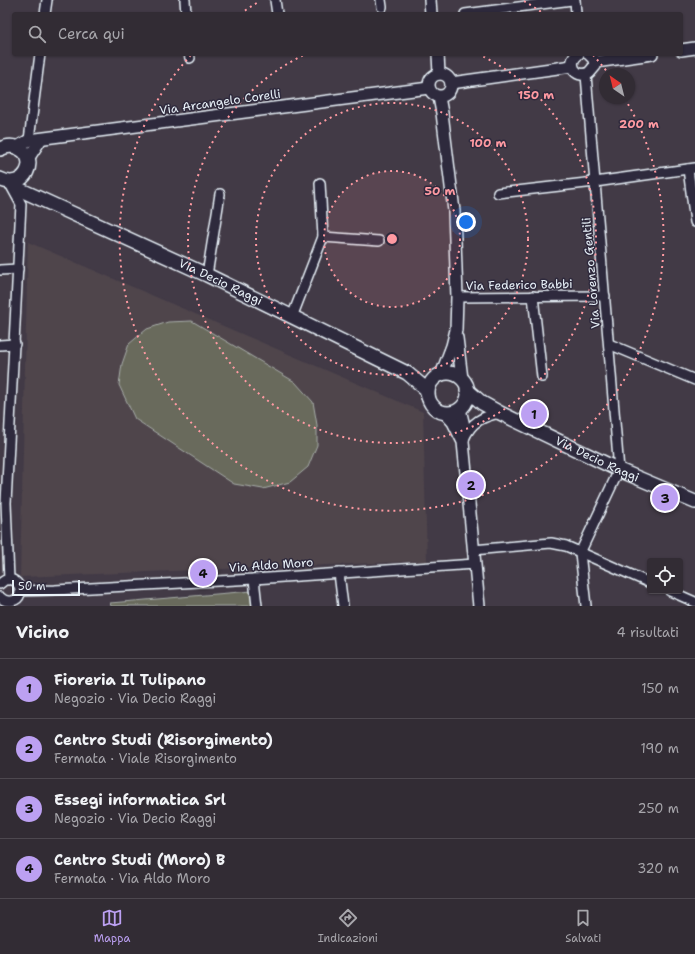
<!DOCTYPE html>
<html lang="it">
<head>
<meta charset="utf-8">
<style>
  body { margin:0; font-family:"Shantell Sans",sans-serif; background:#3d3840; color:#f1f3f6 }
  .controls { position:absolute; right:12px; bottom:12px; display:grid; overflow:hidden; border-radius:4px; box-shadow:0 1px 3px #0004 }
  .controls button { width:36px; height:36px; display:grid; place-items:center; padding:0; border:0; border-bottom:1px solid #4d484f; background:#322c34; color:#f1f3f6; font:20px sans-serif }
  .compass { position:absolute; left:599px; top:68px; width:36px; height:36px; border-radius:50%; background:#322c34; box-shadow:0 1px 3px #0004; rotate:325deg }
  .scale { position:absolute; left:12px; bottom:10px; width:68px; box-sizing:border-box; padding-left:4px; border:2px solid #e8f1f8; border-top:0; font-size:11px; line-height:14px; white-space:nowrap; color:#e8f1f8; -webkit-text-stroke:3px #2f2a3d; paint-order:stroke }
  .you { position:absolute; left:466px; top:222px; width:14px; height:14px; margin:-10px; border:3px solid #fff; border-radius:50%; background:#1a73e8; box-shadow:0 0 0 6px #1a73e833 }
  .badge { display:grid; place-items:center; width:26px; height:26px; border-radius:50%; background:#bca0f2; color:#111; font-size:13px; font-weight:700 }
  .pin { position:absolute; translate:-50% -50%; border:2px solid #fff; box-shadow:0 1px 4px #0006 }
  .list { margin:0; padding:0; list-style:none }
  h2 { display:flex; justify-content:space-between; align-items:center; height:52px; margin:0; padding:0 16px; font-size:17px }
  h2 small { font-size:13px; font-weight:400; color:#a8a7ac }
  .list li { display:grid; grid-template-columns:26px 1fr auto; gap:12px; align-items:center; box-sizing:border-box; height:60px; padding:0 16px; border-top:1px solid #4d484f }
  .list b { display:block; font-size:15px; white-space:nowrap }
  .list p { margin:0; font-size:13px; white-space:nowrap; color:#a8a7ac }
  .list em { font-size:13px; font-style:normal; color:#a8a7ac }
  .icon { flex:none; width:22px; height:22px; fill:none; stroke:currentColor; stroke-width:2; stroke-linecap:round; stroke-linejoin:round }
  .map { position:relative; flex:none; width:695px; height:606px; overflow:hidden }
  .search { position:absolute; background:#322c34; box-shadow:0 1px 3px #0004; left:12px; right:12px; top:12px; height:44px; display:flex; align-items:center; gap:10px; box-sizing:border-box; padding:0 14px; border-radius:4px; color:#a8a7ac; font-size:15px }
  .sheet { height:292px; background:#322c34 }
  nav { display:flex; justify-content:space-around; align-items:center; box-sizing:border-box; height:56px; border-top:1px solid #4d484f; background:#322c34; font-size:11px; color:#a8a7ac }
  nav a { display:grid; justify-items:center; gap:2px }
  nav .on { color:#bca0f2 }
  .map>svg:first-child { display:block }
  .built { fill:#4f454c }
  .pitch { fill:#696a5b; stroke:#a8aeaa }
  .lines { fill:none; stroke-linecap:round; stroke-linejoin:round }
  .minor-casing { stroke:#e8f1f8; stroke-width:12 }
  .tertiary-casing { stroke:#e8f1f8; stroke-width:14 }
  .secondary-casing { stroke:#e8f1f8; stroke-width:16 }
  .minor { stroke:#2f2a3d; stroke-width:9 }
  .tertiary { stroke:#2f2a3d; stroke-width:11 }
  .secondary { stroke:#2f2a3d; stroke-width:13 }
  .ring { fill:none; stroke:#ff9aa2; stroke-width:2; stroke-dasharray:2 4 }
  .labels { text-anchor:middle; stroke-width:3; stroke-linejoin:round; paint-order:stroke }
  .street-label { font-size:12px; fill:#e8f1f8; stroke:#2f2a3d }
  .centre { fill:#ff9aa2; stroke:#2f2a3d; stroke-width:2 }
  .ring-label { font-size:12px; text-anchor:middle; font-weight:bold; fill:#ff9aa2; stroke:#2f2a3d; stroke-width:3; stroke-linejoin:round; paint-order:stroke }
</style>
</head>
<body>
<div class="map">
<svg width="695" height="606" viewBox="0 0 695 606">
  <rect width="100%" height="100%" fill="#423a46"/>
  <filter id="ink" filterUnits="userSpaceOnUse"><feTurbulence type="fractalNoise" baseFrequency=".025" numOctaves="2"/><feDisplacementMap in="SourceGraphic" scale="8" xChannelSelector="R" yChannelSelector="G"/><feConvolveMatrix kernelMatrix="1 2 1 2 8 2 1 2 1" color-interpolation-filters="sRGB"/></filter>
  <g filter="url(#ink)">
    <polygon class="built" points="28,242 423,412 427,561 20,577"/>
    <g class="pitch">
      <polygon points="192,321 295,382 313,402 317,425 317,445 308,467 290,482 263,489 234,484 135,419 119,385 122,364 129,344 147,329 168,322"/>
      <polygon points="252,591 253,606 111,606 110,603"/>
    </g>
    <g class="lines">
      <defs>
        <g id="minor">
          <polyline points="185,0 186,14"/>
          <polyline points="275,0 277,14"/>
          <polyline points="381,0 382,7"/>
          <polyline points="575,0 576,14"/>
          <polyline points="45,14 47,0"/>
          <polyline points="465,14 572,0"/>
          <polyline points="189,54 190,58"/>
          <polyline points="29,140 40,54"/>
          <polyline points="688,169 695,222"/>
          <polyline points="498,193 595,182 695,168"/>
          <polyline points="323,237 379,241"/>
          <polyline points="0,270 18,269"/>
          <polyline points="207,275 220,194"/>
          <polyline points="533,296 542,377"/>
          <polyline points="457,297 605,296"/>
          <polyline points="292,317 323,237 320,183"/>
          <polyline points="609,344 695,380"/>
          <polyline points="0,345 15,344"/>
          <path d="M464 439C471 422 483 416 500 413"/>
          <polyline points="473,550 551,543 566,546 650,583"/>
          <polyline points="339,573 343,606"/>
          <polyline points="254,579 257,606"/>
          <polyline points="9,580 6,503 21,204 10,184"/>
          <path d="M0 584C15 568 30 597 12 601 7 602 3 600 0 597"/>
          <polyline points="20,591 55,590 254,579 475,564"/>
          <polyline points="670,591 695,602"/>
          <polyline points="586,606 580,553 619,470 586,75"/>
        </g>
        <g id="tertiary">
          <polyline points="430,0 431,14"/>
          <polyline points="681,50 695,48"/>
          <polyline points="438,54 439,74"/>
          <path d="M578 54C566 63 575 79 589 73L595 66 594 59 589 54"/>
          <polyline points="595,62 652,54"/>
          <circle cx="440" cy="85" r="11"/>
          <polyline points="451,83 572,66"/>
          <polyline points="439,97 442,113 454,211 457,297 456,330 452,346 441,375"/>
          <polyline points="17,147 29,140 429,88"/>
          <polyline points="28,159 41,139"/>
          <polyline points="457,338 462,379"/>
          <polyline points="460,409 464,426 463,440"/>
          <polyline points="445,413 453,422 463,442 479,606"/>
        </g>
        <g id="secondary">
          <path d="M0 149C6 146 12 145 18 148 41 158 24 192 0 179"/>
          <path id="s1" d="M13 182 21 190 207 275 407 373 426 389 428 397"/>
          <circle cx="448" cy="393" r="20"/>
          <path id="s2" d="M467 390 482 403 500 413 619 470 695 502"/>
        </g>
      </defs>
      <use href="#minor" class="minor-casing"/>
      <use href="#tertiary" class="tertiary-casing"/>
      <use href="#secondary" class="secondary-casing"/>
      <use href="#minor" class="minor"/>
      <use href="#tertiary" class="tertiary"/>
      <use href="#secondary" class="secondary"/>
    </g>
  </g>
  <circle cx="392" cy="239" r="68" fill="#ff9aa2" fill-opacity=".12"/>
  <g class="ring">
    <circle cx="392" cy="239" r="68"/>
    <circle cx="392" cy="239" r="136"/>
    <path d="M478 54A204 204 0 1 1 306 54"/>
    <path d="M240 14A272 272 0 0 1 260 1M524 1A272 272 0 0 1 544 14M593 55A272 272 0 0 1 608 73M625 99A272 272 0 1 1 191 55"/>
  </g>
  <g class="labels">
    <g class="street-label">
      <text transform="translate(220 102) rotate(-8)" y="4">Via Arcangelo Corelli</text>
      <text transform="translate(591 273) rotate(-95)" y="4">Via Lorenzo Gentili</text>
      <text dy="4" stroke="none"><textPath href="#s1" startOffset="231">Via Decio Raggi</textPath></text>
      <text transform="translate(519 285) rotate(-1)" y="4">Via Federico Babbi</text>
      <text dy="4" stroke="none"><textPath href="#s2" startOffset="148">Via Decio Raggi</textPath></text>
      <text transform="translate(271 565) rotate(-4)" y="4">Via Aldo Moro</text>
    </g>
  </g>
  <circle cx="392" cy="239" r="6" class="centre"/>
  <g class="ring-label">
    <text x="536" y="99">150 m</text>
    <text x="639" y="128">200 m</text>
    <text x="488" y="147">100 m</text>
    <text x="440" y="195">50 m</text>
  </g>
</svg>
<div class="controls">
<button><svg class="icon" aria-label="locate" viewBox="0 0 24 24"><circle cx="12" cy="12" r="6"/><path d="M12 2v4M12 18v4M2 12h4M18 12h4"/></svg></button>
</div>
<svg class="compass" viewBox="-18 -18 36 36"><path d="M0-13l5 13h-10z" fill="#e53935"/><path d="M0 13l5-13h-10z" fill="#a8a7ac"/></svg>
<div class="scale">50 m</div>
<div class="you"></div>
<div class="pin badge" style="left:534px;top:414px">1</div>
<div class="pin badge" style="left:471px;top:485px">2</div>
<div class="pin badge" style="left:665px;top:498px">3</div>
<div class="pin badge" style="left:203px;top:573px">4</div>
<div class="search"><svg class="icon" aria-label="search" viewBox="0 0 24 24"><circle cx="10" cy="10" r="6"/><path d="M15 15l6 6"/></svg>Cerca qui</div>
</div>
<section class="sheet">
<h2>Vicino<small>4 risultati</small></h2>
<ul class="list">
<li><span class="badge">1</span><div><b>Fioreria Il Tulipano</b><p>Negozio · Via Decio Raggi</p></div><em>150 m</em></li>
<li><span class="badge">2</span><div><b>Centro Studi (Risorgimento)</b><p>Fermata · Viale Risorgimento</p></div><em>190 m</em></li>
<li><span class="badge">3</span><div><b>Essegi informatica Srl</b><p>Negozio · Via Decio Raggi</p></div><em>250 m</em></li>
<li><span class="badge">4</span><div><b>Centro Studi (Moro) B</b><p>Fermata · Via Aldo Moro</p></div><em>320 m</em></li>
</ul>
</section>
<nav>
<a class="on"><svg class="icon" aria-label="map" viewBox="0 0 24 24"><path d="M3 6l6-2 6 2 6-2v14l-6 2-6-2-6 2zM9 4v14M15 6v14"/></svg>Mappa</a>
<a><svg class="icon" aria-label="directions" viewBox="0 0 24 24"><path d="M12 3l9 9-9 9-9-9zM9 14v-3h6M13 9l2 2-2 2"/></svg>Indicazioni</a>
<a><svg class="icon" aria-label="saved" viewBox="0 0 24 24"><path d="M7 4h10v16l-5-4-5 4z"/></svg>Salvati</a>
</nav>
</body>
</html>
